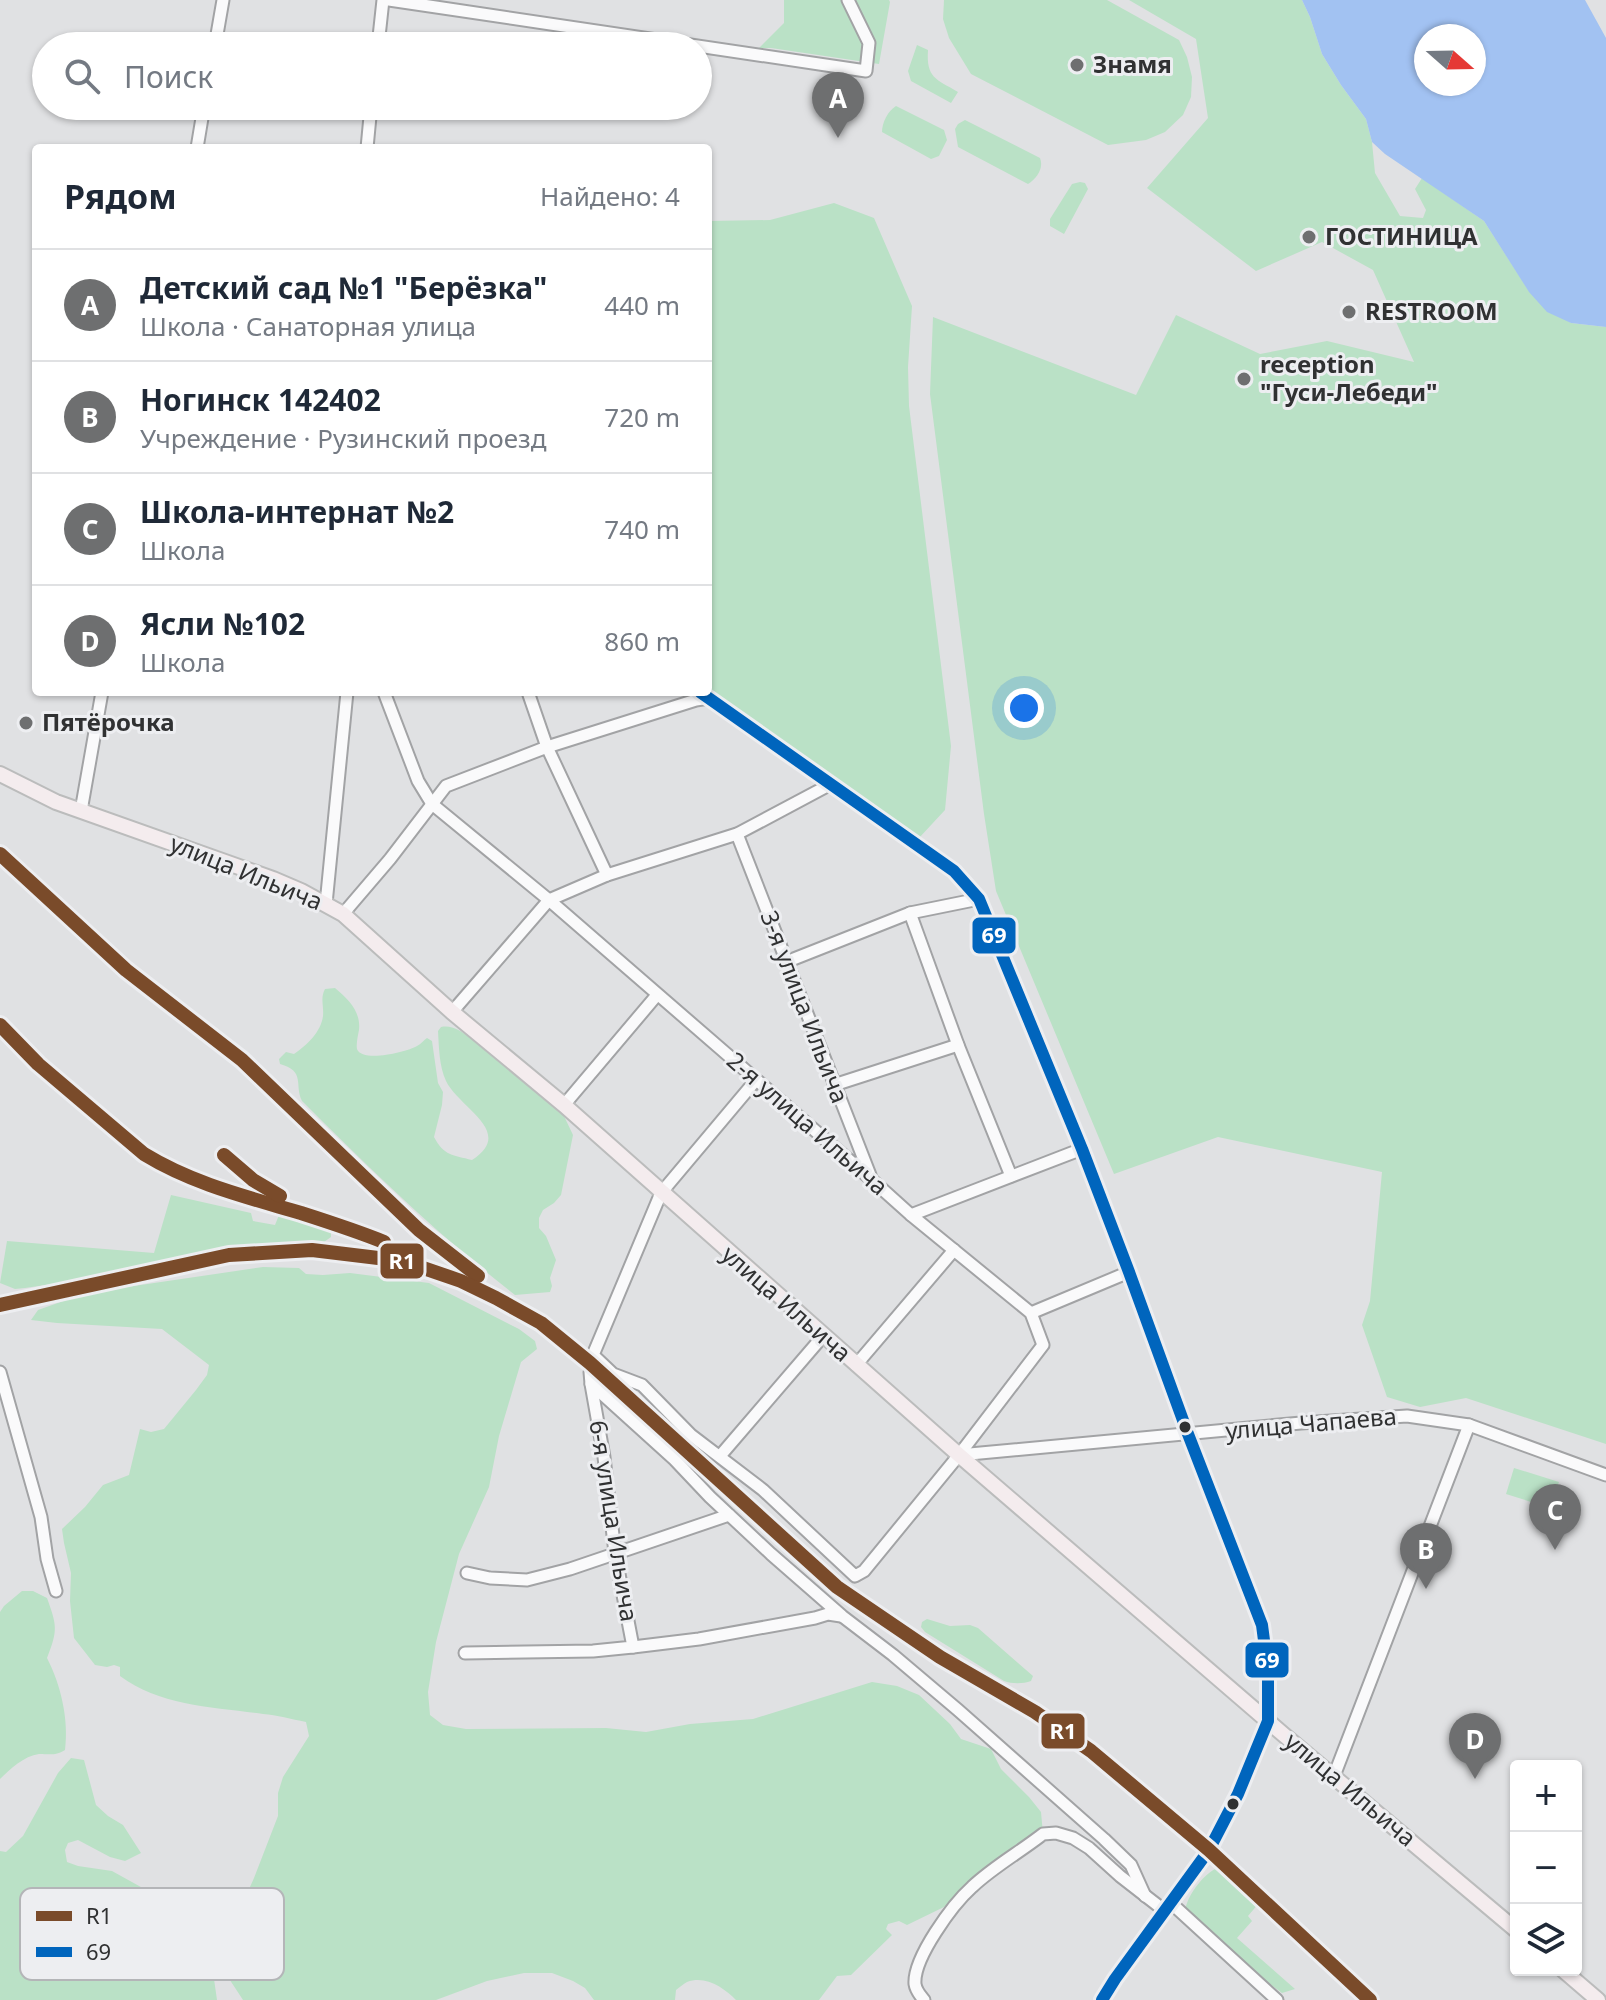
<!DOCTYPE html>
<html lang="ru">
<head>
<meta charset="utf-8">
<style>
  body { margin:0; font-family:"Noto Sans",sans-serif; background:#f2f2f3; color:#1f2937 }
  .controls { position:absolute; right:24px; bottom:24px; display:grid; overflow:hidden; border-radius:8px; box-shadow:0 2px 6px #0004 }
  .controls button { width:72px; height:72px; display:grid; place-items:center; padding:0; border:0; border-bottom:2px solid #e0e1e3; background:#fff; color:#1f2937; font:40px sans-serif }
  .compass { position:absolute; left:1414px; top:24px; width:72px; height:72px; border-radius:50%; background:#fff; box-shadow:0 2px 6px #0004; rotate:110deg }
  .you { position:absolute; left:1024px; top:708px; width:28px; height:28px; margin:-20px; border:6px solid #fff; border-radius:50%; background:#1a73e8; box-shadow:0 0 0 12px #1a73e833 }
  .badge { display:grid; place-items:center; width:52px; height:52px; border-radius:50%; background:#6e6f70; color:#fff; font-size:26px; font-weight:700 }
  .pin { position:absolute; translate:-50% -66px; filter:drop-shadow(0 2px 4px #0008) }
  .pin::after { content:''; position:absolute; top:42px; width:28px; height:24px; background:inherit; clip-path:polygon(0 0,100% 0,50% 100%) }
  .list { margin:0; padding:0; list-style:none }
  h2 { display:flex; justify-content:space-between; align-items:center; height:104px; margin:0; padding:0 32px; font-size:34px }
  h2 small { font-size:26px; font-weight:400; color:#747a83 }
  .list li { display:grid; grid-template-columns:52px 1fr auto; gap:24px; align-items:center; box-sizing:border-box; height:112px; padding:0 32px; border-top:2px solid #e0e1e3 }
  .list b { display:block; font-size:30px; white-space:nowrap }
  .list p { margin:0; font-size:26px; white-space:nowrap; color:#747a83 }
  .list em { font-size:26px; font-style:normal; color:#747a83 }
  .icon { flex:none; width:44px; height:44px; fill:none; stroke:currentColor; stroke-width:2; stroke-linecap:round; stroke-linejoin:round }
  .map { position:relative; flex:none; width:1606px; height:2000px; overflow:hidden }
  .search { position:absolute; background:#fff; box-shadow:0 2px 6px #0004; left:32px; top:32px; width:680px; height:88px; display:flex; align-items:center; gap:20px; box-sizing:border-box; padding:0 28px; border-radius:44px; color:#747a83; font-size:30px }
  .panel { position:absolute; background:#fff; box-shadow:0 2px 6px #0004; left:32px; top:144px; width:680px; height:552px; border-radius:8px }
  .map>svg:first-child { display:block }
  .green { fill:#bae1c6 }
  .water { fill:#a2c2f2; fill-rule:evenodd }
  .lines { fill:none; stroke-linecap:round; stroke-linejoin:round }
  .minor-casing { stroke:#a2a3a5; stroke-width:15 }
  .major-casing { stroke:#bbbcbc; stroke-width:18 }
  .minor { stroke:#fafafb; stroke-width:11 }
  .major { stroke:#f4ecee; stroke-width:14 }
  .bus-1-casing { stroke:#edeef1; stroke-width:18 }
  .bus-1 { stroke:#0065bd; stroke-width:12 }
  .rail-1-casing { stroke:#edeef1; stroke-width:20 }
  .rail-1 { stroke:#7a4b2a; stroke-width:14 }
  .poi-dot { fill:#6e6f70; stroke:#edeef1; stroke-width:3 }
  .bus-dot { fill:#303132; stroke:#edeef1; stroke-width:3 }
  .labels { text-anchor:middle; stroke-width:6; stroke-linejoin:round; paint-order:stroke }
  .poi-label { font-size:24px; font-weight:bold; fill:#303132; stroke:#edeef1; text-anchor:start }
  .street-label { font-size:24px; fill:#303132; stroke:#edeef1 }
  .key { fill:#edeef1; stroke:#b4b5b8; stroke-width:2 }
  .key-label { font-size:22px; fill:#303132 }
  .line-badge { stroke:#edeef1; stroke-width:3 }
  .badge-label { font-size:22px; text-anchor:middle; font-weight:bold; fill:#fff }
</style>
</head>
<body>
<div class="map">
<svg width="1606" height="2000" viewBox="0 0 1606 2000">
  <rect width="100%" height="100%" fill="#e0e1e3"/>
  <g class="green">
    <polygon points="784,0 889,0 890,2 879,64 771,48 759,48 784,23"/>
    <polygon points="944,0 1107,0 1179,40 1187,57 1192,77 1191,97 1183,115 1165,132 1146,140 1108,145 971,74 949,38 943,19"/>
    <polygon points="1129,0 1302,0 1310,17 1322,54 1341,85 1366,119 1372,142 1375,173 1400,216 1423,218 1426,210 1415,189 1422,178 1484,221 1529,291 1538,300 1571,323 1606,327 1606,1444 1466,1398 1420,1407 1387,1397 1362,1325 1370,1301 1382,1172 1218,1137 1114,1174 996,891 984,814 930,394 933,317 1136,395 1176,315 1260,354 1327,341 1414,362 1373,270 1322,242 1256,271 1147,188 1208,118 1196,39"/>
    <path d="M917 45 928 50C926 78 936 79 958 92L951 103 911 81 908 71Z"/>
    <path d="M896 106 944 130 947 140 939 156 931 159 882 132C882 122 888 111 896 106Z"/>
    <path d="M965 120 1040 158C1044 168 1037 178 1028 184L958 147 955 129 958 124Z"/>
    <polygon points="1080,182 1085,183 1088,189 1064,234 1050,226 1050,219 1072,184"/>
    <polygon points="834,203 874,218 912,306 908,367 909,406 951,746 945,810 919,838 708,690 708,221 770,220"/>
    <path d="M335 988C348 999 361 1011 359 1030 358 1035 356 1044 357 1049 362 1063 407 1052 417 1046 421 1044 424 1040 427 1038L432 1041 438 1083 443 1092 442 1105 434 1137C444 1156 453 1155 472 1160 516 1132 459 1108 446 1081 439 1066 439 1048 438 1031L441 1027C453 1025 460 1031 469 1037L564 1116 573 1135 561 1195 554 1203 543 1210 539 1218V1228L546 1236 556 1260 550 1278 552 1286 550 1292 515 1295C439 1236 370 1169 302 1101 294 1085 306 1071 280 1064L279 1059 286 1052 294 1054C307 1045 321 1032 323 1016 324 1006 320 998 325 989Z"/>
    <polygon points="171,1195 251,1213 253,1221 275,1225 279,1215 331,1230 331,1237 324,1242 315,1244 215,1252 87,1279 25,1288 15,1289 0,1283 7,1241 154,1253"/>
    <path d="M263 1267 299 1268 306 1274 323 1275 350 1273 429 1283 519 1329 535 1341 537 1349 521 1362 499 1436 489 1487 459 1554 436 1642 428 1692 430 1715 443 1725 466 1729 606 1728 646 1732 690 1724 753 1719 872 1682 897 1686 919 1695 950 1724 961 1739 991 1749 1001 1769 1029 1797 1041 1812 1043 1834 944 1907 907 1925 899 1921 888 1924 886 1929 892 1935 851 1975 837 1976 819 2000H736C724 1988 706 1975 687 1982 683 1984 680 1987 676 1990L675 2000H594L585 1988 573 1981 552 1973H524L487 1981 436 2000H243L224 1971 232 1963H244L264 1940 268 1927H262L246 1947 236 1952 225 1947 224 1934 237 1916 254 1878 278 1816V1793L283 1777 309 1736 306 1722C291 1719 277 1715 263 1714 214 1707 160 1706 120 1676V1667L114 1665 107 1667 95 1665 74 1638 70 1601 71 1573 64 1543 62 1529 85 1507 103 1485 129 1475 140 1429 151 1432 164 1429 196 1390 207 1375 209 1365 162 1329 57 1323 31 1320 38 1310 86 1293Z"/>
    <polygon points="1514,1468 1559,1482 1550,1508 1506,1494"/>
    <path d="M22 1591H33L47 1598C57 1626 58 1630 47 1658 61 1685 69 1720 65 1750 55 1756 50 1754 39 1754 24 1756 10 1769 0 1779V1612L4 1606Z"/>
    <path d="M927 1619 950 1626 970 1625 978 1628 1033 1676 1031 1681C1023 1684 1012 1684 1004 1681L925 1632 921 1627 922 1622Z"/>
    <polygon points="71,1758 84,1760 96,1805 108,1816 123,1825 141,1853 125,1861 110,1857 78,1840 68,1843 65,1850 67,1862 78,1866 112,1871 177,1907 190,1931 210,1951 217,2000 0,2000 0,1851 6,1852 23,1836 58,1773"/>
    <path d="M1215 1869 1222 1871 1259 1903 1248 1916 1252 1921 1237 1938 1295 1989 1282 1993 1255 1973 1185 1911C1187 1896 1202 1876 1215 1869Z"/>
  </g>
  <path class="water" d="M1302 0H1585L1606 38V327L1571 323 1547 312 1529 292 1484 221 1385 154 1372 142 1366 119 1341 85 1322 54 1310 17ZM1426 36H1474V84H1426Z"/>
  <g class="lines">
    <defs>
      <g id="minor">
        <polyline points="389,0 866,71 869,43 848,0"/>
        <polyline points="215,46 223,0"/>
        <polyline points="378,46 383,0"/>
        <polyline points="197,148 204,106"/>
        <polyline points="367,148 371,106"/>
        <polyline points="384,692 418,781 432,804 549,900 872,1180 911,1215 1031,1313 1043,1345 959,1455 864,1571 855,1576 763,1490 691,1435 642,1385 613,1374 593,1355 661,1193 756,1080"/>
        <polyline points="528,692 547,747 607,875"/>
        <polyline points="700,692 954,871 979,899 1082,1149 1129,1272 1188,1434 1262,1625 1268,1671 1268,1721 1238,1794 1209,1850 1115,1979 1102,2000"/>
        <polyline points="81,811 102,692"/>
        <polyline points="737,834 870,1175"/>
        <polyline points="326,904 347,692"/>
        <polyline points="910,913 958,1045 1011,1176"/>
        <polyline points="343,914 390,859 446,786 547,747 696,700 709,698"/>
        <polyline points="786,962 910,913 979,899"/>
        <polyline points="452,1012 549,900 607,875 737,834 831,784"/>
        <polyline points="834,1085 958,1045"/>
        <polyline points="564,1105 657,995"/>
        <polyline points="911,1215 1082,1149"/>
        <polyline points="1031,1313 1129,1272"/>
        <polyline points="856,1365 954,1250"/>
        <polyline points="0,1372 41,1517 47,1559 56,1591"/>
        <polyline points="591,1384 675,1460 710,1497 771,1554 842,1616 893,1655 958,1710 1104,1839 1131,1865 1145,1896"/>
        <polyline points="959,1455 1301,1423 1407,1416 1469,1425 1606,1475"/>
        <polyline points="720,1456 823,1336"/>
        <polyline points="467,1573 490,1578 527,1580 570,1569 729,1515"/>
        <polyline points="633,1647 699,1639 815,1618 828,1614 841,1616"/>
        <polyline points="465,1653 593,1651 633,1647 615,1553 604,1457 591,1384 590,1372"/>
        <polyline points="1334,1776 1469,1425"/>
        <polyline points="1171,1903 1277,2000"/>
        <path d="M924 2000C920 1995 916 1991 915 1984 913 1958 953 1904 972 1887 993 1867 1020 1852 1043 1834L1056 1833 1073 1838 1089 1848 1120 1876 1165 1911"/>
      </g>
      <g id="major">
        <polyline points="0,774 56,802 273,879 301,891 343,914 452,1012 564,1105 959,1455 1284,1735 1516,1930"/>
        <polyline points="1563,1970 1598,2000"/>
      </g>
    </defs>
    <use href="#minor" class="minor-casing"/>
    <use href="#major" class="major-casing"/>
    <use href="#minor" class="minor"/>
    <use href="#major" class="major"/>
    <defs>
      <polyline id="bus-1" points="700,692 954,871 979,899 1082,1149 1129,1272 1188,1434 1262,1625 1268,1671 1268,1721 1238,1794 1209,1850 1115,1979 1102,2000"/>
    </defs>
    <use href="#bus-1" class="bus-1-casing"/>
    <use href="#bus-1" class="bus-1"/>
    <defs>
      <g id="rail-1">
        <polyline points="0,854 126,970 242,1060 419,1230 478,1276"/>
        <path d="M0 1025 38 1064 144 1154C193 1184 247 1197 301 1213 329 1222 357 1231 384 1242"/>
        <polyline points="224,1155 253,1180 280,1196"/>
        <polyline points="0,1305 229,1255 312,1250 403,1261 461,1281 496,1298 541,1323 590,1363 837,1587 940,1657 1035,1712 1091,1751 1209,1850 1370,2000"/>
      </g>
    </defs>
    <use href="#rail-1" class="rail-1-casing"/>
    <use href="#rail-1" class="rail-1"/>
  </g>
  <g class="poi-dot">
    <circle cx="1077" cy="65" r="8"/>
    <circle cx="1309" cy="237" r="8"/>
    <circle cx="1349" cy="312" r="8"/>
    <circle cx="1244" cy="379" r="8"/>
    <circle cx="26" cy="723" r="8"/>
  </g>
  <g class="bus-dot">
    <circle cx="1185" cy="1427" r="7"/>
    <circle cx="1233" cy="1804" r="7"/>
  </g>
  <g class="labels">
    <g class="poi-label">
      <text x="1093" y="73">Знамя</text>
      <text x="1325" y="245">ГОСТИНИЦА</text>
      <text x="1365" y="320">RESTROOM</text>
      <text x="1260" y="373">reception<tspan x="1260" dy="28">"Гуси-Лебеди"</tspan></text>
      <text x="42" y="731">Пятёрочка</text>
    </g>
    <g class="street-label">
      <text transform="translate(246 873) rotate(22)" y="8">улица Ильича</text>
      <text transform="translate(804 1007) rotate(69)" y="8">3-я улица Ильича</text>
      <text transform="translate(807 1124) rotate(41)" y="8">2-я улица Ильича</text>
      <text transform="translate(786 1304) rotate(41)" y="8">улица Ильича</text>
      <text transform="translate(1311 1424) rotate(-5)" y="8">улица Чапаева</text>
      <text transform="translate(613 1521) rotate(81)" y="8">6-я улица Ильича</text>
      <text transform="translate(1350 1790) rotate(40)" y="8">улица Ильича</text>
    </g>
  </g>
  <rect x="20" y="1888" width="264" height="92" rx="12" class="key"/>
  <rect x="36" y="1911" width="36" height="10" fill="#7a4b2a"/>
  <rect x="36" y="1947" width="36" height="10" fill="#0065bd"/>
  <g class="key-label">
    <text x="86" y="1924">R1</text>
    <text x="86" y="1960">69</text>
  </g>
  <g class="line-badge">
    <rect x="971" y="916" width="46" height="39" rx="8" fill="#0065bd"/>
    <rect x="379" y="1242" width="46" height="38" rx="8" fill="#7a4b2a"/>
    <rect x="1244" y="1641" width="46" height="38" rx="8" fill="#0065bd"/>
    <rect x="1040" y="1712" width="46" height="38" rx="8" fill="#7a4b2a"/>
  </g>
  <g class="badge-label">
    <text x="994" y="943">69</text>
    <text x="402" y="1269">R1</text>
    <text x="1267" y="1668">69</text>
    <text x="1063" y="1739">R1</text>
  </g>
</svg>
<div class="controls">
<button>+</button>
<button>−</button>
<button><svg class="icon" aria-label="layers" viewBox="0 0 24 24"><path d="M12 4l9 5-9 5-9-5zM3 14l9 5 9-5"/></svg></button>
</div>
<svg class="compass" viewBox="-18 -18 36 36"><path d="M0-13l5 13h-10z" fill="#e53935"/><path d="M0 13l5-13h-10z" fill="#747a83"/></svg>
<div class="you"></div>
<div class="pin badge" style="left:838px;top:138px">A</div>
<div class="pin badge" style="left:1426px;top:1589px">B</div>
<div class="pin badge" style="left:1555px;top:1550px">C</div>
<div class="pin badge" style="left:1475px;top:1779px">D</div>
<div class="search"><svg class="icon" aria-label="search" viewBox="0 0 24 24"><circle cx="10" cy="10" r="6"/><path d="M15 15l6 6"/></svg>Поиск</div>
<section class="panel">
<h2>Рядом<small>Найдено: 4</small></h2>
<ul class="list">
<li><span class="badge">A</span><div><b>Детский сад №1 &quot;Берёзка&quot;</b><p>Школа · Санаторная улица</p></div><em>440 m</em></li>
<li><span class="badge">B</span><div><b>Ногинск 142402</b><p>Учреждение · Рузинский проезд</p></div><em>720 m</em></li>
<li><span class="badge">C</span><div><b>Школа-интернат №2</b><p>Школа</p></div><em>740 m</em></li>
<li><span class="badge">D</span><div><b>Ясли №102</b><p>Школа</p></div><em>860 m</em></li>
</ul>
</section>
</div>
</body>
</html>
